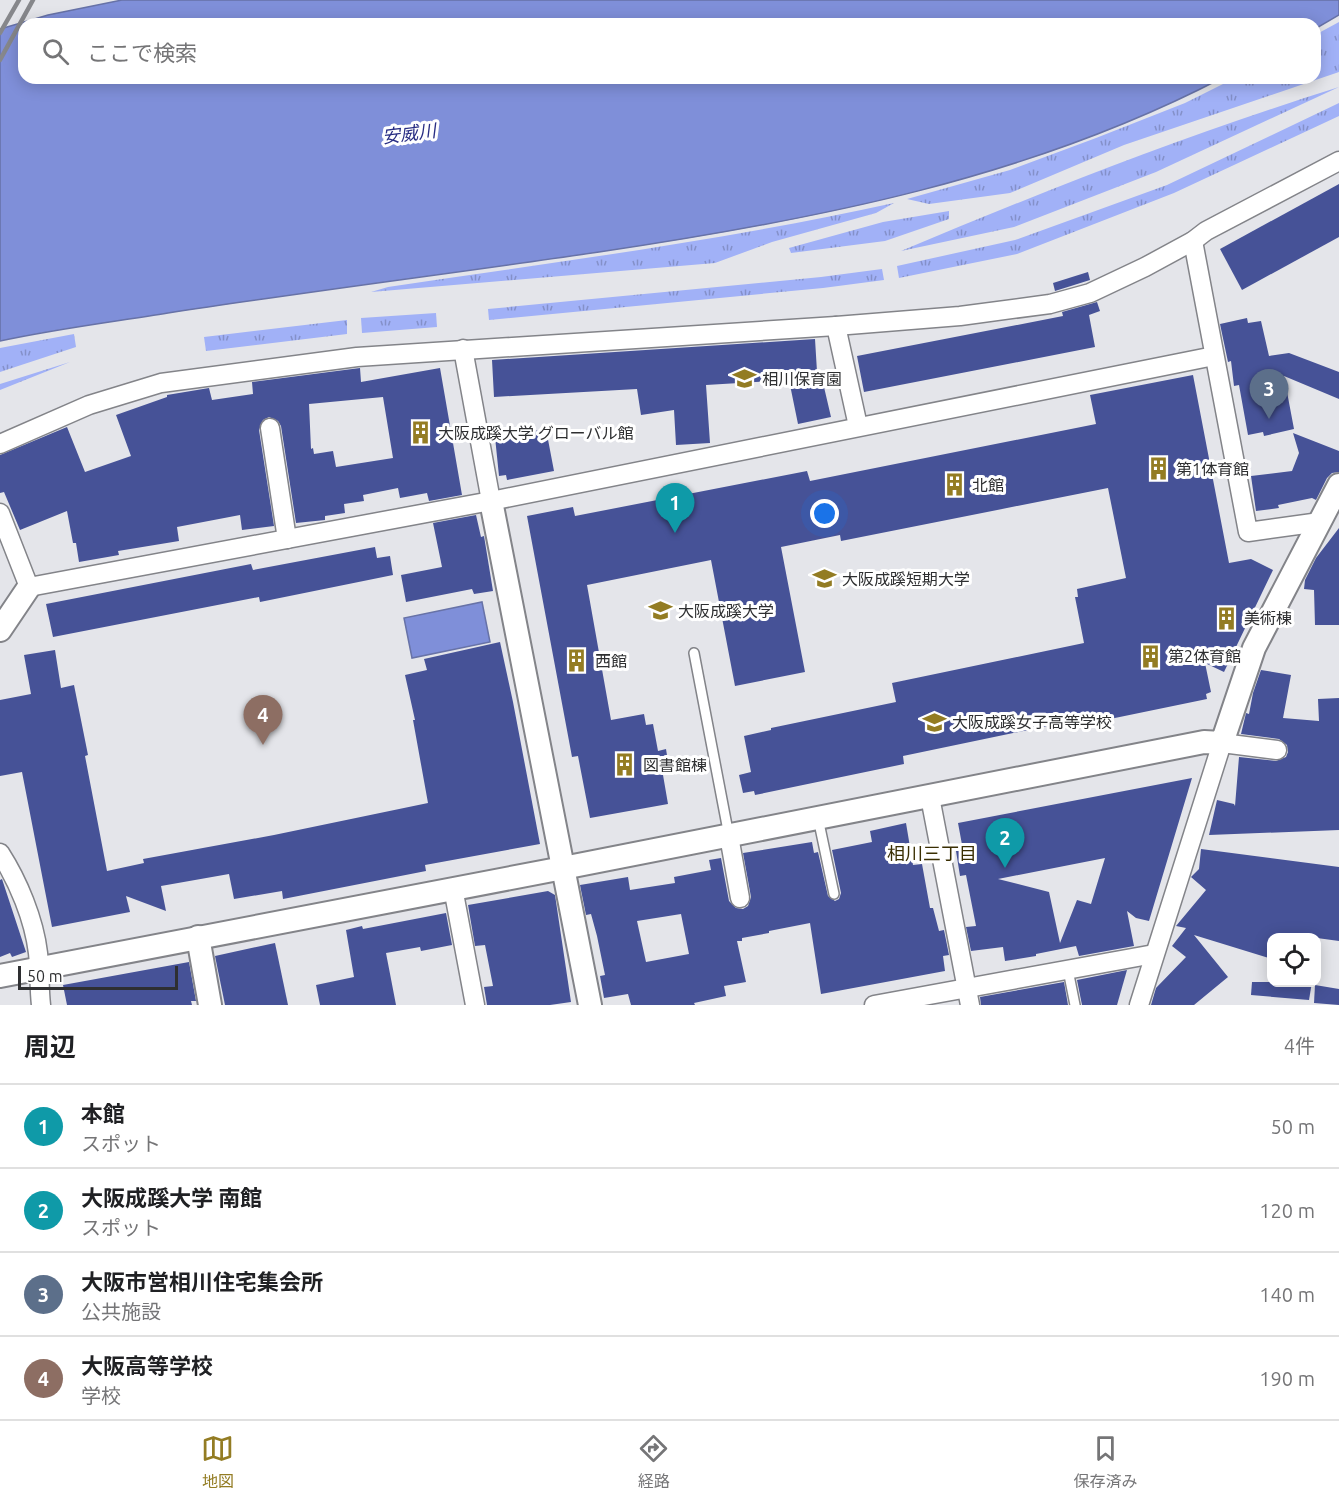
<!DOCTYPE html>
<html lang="ja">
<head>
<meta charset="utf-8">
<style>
  body { margin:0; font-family:Ubuntu,"Noto Sans JP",sans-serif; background:#f6f6f6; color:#202124 }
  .controls { position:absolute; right:18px; bottom:18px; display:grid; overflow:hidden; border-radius:12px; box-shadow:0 3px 15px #0003 }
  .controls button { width:54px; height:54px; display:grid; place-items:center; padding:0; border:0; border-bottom:2px solid #e0e0e0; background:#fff; color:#202124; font:30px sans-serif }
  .scale { position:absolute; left:18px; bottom:15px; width:160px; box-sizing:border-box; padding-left:6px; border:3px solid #2e2f31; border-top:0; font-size:16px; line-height:21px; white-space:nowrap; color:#2e2f31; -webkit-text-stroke:4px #fff; paint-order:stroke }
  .you { position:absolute; left:825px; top:514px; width:21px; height:21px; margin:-15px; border:4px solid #fff; border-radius:50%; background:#1a73e8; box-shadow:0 0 0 9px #1a73e833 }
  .badge { display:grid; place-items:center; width:39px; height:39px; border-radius:50%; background:#937c23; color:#fff; font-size:20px; font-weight:700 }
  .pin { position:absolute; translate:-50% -50px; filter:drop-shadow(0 2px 3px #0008) }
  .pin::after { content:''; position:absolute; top:32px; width:21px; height:18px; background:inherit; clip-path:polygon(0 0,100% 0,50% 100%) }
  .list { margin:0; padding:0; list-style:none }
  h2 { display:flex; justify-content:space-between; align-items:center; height:78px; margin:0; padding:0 24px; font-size:26px }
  h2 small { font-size:20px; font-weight:400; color:#757577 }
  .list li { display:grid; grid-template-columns:39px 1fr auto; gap:18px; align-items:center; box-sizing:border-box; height:84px; padding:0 24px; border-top:2px solid #e0e0e0 }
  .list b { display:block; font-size:22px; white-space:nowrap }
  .list p { margin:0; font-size:20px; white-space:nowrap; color:#757577 }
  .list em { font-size:20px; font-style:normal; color:#757577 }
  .icon { flex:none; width:33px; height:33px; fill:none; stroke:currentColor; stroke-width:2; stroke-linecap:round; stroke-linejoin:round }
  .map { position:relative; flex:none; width:1339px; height:1005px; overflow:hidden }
  .search { position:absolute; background:#fff; box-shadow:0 3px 15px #0003; left:18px; right:18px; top:18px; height:66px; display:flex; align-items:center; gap:15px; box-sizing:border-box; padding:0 21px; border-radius:18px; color:#757577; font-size:22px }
  .sheet { height:414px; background:#fff }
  nav { display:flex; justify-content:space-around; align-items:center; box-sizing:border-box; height:84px; border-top:2px solid #e0e0e0; background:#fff; font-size:16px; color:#757577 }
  nav a { display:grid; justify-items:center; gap:3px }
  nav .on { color:#937c23 }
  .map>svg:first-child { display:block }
  .grass { fill:url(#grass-tufts) }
  .water { fill:#7f8fd9; stroke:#6772a7; stroke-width:1.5 }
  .building { fill:#465297; fill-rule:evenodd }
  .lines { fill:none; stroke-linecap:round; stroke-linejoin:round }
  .service-casing { stroke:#838489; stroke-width:12 }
  .minor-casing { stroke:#838489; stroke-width:21 }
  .tertiary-casing { stroke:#838489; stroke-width:26 }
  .service { stroke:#fff; stroke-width:9 }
  .minor { stroke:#fff; stroke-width:18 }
  .tertiary { stroke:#fff; stroke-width:22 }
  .rail { stroke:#86878b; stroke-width:4.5 }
  .labels { text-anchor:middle; stroke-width:6; stroke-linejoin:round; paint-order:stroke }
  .poi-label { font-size:16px; fill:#2e2f31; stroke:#fff; text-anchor:start }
  .water-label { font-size:18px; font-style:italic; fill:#292e84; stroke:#fff }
  .neighbourhood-label { font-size:18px; fill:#392e02; stroke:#fff }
</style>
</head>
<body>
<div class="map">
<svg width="1339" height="1005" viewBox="0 0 1339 1005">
  <defs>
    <pattern id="grass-tufts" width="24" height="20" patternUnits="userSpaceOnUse" patternTransform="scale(1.5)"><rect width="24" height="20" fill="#a1b1f7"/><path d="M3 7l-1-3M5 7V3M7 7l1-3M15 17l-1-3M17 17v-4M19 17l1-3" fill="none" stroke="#8490c9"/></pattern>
  </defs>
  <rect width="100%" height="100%" fill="#e4e5ea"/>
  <g class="grass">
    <polygon points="1339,22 1339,72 1124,145 1010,193 929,204 907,199 1010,170 1096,138 1185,103 1235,78 1315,78 1315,35"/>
    <path d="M1339 87 1156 172 1014 227 901 251C1046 190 1189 134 1339 87Z"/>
    <polygon points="1339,103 1339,116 1174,193 1017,254 899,278 897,266 1015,240 1167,185"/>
    <path d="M894 203 876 213 772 242 715 263 371 292 388 287C557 262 727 240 894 203Z"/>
    <polygon points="949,211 949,219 885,241 791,253 789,248 883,222"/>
    <polygon points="882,269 884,280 823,288 489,320 488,309 821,277"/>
    <polygon points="436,313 437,327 362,333 361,318"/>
    <polygon points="347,320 347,334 206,351 204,337"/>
    <polygon points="74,334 76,347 0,372 0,348"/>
    <polygon points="70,362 0,390 0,384"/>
  </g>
  <g class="water">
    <path d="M122 0H1339V15L1315 29V24H24V78H1222C1028 179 814 220 599 252 456 273 311 291 168 313 112 322 55 329 0 341V29L48 15Z"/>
    <polygon points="482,602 490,642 412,658 404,618"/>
  </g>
  <g class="building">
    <polygon points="1339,184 1339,237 1242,290 1220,249"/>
    <polygon points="1088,272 1090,280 1055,291 1053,283"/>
    <polygon points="1097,302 1100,311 1089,315 1095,347 864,392 857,356 1063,316 1062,312"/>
    <polygon points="1247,318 1248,323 1261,321 1269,356 1289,353 1339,372 1339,399 1284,376 1294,429 1264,436 1263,432 1248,435 1239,385 1234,386 1231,361 1228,362 1220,324"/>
    <polygon points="815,339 818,388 824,387 831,417 798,424 789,380 706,385 710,443 676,445 674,410 641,415 637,389 494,397 492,360"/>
    <path d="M360 368 361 382 440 368 462 495 429 501 427 493 400 498 398 488 363 495 364 501 344 504 345 513 325 516V520L296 523 281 426 278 421 269 417 263 420 259 430 274 526 242 530 240 515 177 527 179 541 118 551 119 555 79 562 76 543H73L67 511 20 530 4 492 0 493V455L67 427 85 472 131 456 116 415 167 397V395L209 388 212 400 253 394 252 382ZM383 397 393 458 336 467 333 451 314 454 313 448 311 449 309 404Z"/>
    <polygon points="1193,375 1229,563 1251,559 1273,570 1224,672 1205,663 1211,692 1206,694 1207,699 1110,719 1109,713 903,756 904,764 755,795 754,791 743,793 739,775 751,772 744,736 771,730 771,728 896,702 892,683 1084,643 1075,597 1078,597 1077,589 1126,578 1108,488 841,541 840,535 781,547 805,672 735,686 711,560 587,585 611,720 644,714 646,725 653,724 658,751 666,749 670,774 663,775 668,804 590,818 578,756 572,757 527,516 573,507 575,516 807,471 810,481 1096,424 1090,395"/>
    <polygon points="546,429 554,471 507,480 506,475 499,476 495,437"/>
    <polygon points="1293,433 1339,451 1339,472 1332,473 1327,478 1316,500 1312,498 1278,505 1279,508 1256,511 1251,476 1292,471 1299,453"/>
    <polygon points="476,515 481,537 484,536 493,591 474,594 472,589 406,602 401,575 442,567 433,523"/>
    <polygon points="1339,528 1339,625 1315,625 1314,590 1304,589 1305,580 1316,558"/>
    <polygon points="375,547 377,558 390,556 393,575 260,602 259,597 53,637 46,604 251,564 253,570"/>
    <polygon points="500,642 513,702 540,844 425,865 426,871 283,899 282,891 234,899 229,874 161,886 166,911 126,896 130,912 52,927 22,772 0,776 0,700 31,694 24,655 55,650 61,688 74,685 88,755 85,756 107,871 144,863 143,859 274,835 428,803 413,720 415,720 405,675 427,670 424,659"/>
    <polygon points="1261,670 1291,675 1283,718 1319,721 1318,699 1339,698 1339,830 1209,835 1217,800 1234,804 1235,806 1239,757 1276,761 1286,757 1288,752 1287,745 1279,739 1241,734 1246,713 1249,714 1253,693"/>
    <path d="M1192 778 1149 921 1136 918 1127 911 1134 946 1079 956 1076 946 1036 954V956L1005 961 1003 947 971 951 966 927 976 926 966 875 960 876 956 851 963 850 958 823ZM1105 858 1091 904 1077 900 1060 943 1049 892 998 879Z"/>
    <path d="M906 823 913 865 922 864 930 908H933L939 931 944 930 949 955 943 956 945 971 821 994 810 923 769 931V933L742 938V941H737L746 982 724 986 726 996 694 1003 695 1005H631L628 994 604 998 600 976 605 975 597 936 591 914 586 915 580 885 628 877 630 890 675 883 674 877 711 870 709 860 721 858 729 901 736 908 743 909 748 906 751 897 743 853 812 842 814 853 818 852 828 896 835 901 839 899 841 893 832 850 872 842 870 831ZM681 914 689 954 646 962 637 921Z"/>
    <polygon points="1201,849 1339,867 1339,941 1317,938 1272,938 1272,959 1194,935 1228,977 1194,1005 1151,1005 1156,988 1186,957 1172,946 1186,928 1176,926 1206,890 1191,877 1199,869"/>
    <polygon points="2,879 26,952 12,957 10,953 0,957 0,880"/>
    <polygon points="548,891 555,895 571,1002 550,1005 487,1005 484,987 493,986 485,945 475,946 468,905"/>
    <polygon points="446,913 452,945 421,951 420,947 386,953 396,1005 320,1005 316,985 354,977 346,930 362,926 363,929"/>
    <polygon points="275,943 288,1005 225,1005 215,956"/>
    <polygon points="189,962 196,1001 191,1001 192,1005 67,1005 63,985"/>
    <polygon points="1127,970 1117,1005 1082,1005 1077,980"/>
    <polygon points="1064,982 1068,1005 981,1005 980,997"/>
    <polygon points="1252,982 1312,982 1309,1000 1251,995"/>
    <polygon points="1315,985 1339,989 1339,1005 1314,1003"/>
  </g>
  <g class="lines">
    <defs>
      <g id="service">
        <polyline points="694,653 729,836"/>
        <polyline points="818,818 834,894"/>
        <polyline points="1068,970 1075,1005"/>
      </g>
      <g id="minor">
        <polyline points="1193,241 1248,532 1320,522"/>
        <polyline points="836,326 858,426"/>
        <polyline points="463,349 491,501"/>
        <polyline points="270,428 287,539"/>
        <polyline points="0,444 89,405 161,383 357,357 836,326 960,316 1050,304 1090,293 1145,267 1193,241 1206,231 1339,161"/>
        <polyline points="0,513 29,587 491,501 1214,356"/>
        <polyline points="930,797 970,1005"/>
        <polyline points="729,836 740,898"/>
        <path d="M0 853C18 881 34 919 38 953 40 970 39 988 41 1005"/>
        <polyline points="453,888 475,1005"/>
        <polyline points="874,1005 1154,954"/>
        <polyline points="1139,1005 1222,743 1277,750"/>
      </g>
      <g id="tertiary">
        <polyline points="491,501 590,1005"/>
        <polyline points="0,630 29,587"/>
        <polyline points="198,937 210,1005"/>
        <polyline points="0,976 563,868 1204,742 1222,743 1254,648 1339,485"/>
      </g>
    </defs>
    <use href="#service" class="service-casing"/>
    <use href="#minor" class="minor-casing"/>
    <use href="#tertiary" class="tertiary-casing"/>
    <use href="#service" class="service"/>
    <use href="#minor" class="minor"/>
    <use href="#tertiary" class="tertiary"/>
    <g class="rail">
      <polyline points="0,33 19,0"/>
      <polyline points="0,60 33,0"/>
    </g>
  </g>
  <defs>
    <symbol id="school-bare" viewBox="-9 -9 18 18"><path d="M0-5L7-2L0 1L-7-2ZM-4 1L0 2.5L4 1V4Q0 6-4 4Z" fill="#937c23" stroke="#fff" stroke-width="2.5" paint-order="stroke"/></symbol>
    <symbol id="building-bare" viewBox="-9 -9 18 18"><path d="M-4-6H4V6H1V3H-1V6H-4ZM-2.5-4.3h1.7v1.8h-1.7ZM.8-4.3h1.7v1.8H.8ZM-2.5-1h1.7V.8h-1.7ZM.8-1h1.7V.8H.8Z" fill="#937c23" stroke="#fff" stroke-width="2.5" paint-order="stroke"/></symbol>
    <symbol id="university-bare" viewBox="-9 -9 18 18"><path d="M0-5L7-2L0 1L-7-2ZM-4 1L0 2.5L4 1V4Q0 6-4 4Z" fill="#937c23" stroke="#fff" stroke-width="2.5" paint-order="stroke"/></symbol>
  </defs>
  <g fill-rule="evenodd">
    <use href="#school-bare" x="728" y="362" width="33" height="33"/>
    <use href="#building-bare" x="404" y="416" width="33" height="33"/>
    <use href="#building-bare" x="1142" y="452" width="33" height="33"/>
    <use href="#building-bare" x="938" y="468" width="33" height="33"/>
    <use href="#university-bare" x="808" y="562" width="33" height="33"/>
    <use href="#university-bare" x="644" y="594" width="33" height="33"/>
    <use href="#building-bare" x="1210" y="602" width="33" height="33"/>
    <use href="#building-bare" x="1134" y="640" width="33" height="33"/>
    <use href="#building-bare" x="560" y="644" width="33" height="33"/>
    <use href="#school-bare" x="918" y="706" width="33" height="33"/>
    <use href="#building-bare" x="608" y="748" width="33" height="33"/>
  </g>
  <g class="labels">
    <g class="poi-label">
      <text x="762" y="385">相川保育園</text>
      <text x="438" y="439">大阪成蹊大学 グローバル館</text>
      <text x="1176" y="475">第1体育館</text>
      <text x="972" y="491">北館</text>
      <text x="842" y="585">大阪成蹊短期大学</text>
      <text x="678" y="617">大阪成蹊大学</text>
      <text x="1244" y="624">美術棟</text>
      <text x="1168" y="662">第2体育館</text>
      <text x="595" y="667">西館</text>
      <text x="952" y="728">大阪成蹊女子高等学校</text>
      <text x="643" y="771">図書館棟</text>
    </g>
    <g class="water-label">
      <text transform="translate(409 134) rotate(-7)" y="6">安威川</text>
    </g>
    <g class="neighbourhood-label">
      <text x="932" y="860">相川三丁目</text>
    </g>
  </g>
</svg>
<div class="controls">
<button><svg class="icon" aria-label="locate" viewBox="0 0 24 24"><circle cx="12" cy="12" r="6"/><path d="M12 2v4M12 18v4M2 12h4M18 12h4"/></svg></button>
</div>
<div class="scale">50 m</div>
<div class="you"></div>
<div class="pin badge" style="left:675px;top:533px;background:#0f9aa8">1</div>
<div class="pin badge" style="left:1005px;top:868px;background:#0f9aa8">2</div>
<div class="pin badge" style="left:1269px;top:419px;background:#5c6f8a">3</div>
<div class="pin badge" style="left:263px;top:745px;background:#8d6e63">4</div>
<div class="search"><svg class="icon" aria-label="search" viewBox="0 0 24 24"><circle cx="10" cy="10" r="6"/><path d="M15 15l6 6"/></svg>ここで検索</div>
</div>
<section class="sheet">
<h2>周辺<small>4件</small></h2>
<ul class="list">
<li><span class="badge" style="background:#0f9aa8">1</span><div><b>本館</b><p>スポット</p></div><em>50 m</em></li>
<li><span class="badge" style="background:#0f9aa8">2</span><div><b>大阪成蹊大学 南館</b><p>スポット</p></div><em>120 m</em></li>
<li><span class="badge" style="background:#5c6f8a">3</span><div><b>大阪市営相川住宅集会所</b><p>公共施設</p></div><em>140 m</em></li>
<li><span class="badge" style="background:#8d6e63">4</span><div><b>大阪高等学校</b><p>学校</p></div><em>190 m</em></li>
</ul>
</section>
<nav>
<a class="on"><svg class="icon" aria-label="map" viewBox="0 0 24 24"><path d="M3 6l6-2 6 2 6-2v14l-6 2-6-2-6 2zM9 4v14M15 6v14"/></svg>地図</a>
<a><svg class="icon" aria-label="directions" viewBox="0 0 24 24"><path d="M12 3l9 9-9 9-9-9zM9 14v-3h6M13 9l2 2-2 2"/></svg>経路</a>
<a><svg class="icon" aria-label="saved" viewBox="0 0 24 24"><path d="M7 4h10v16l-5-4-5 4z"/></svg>保存済み</a>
</nav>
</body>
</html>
